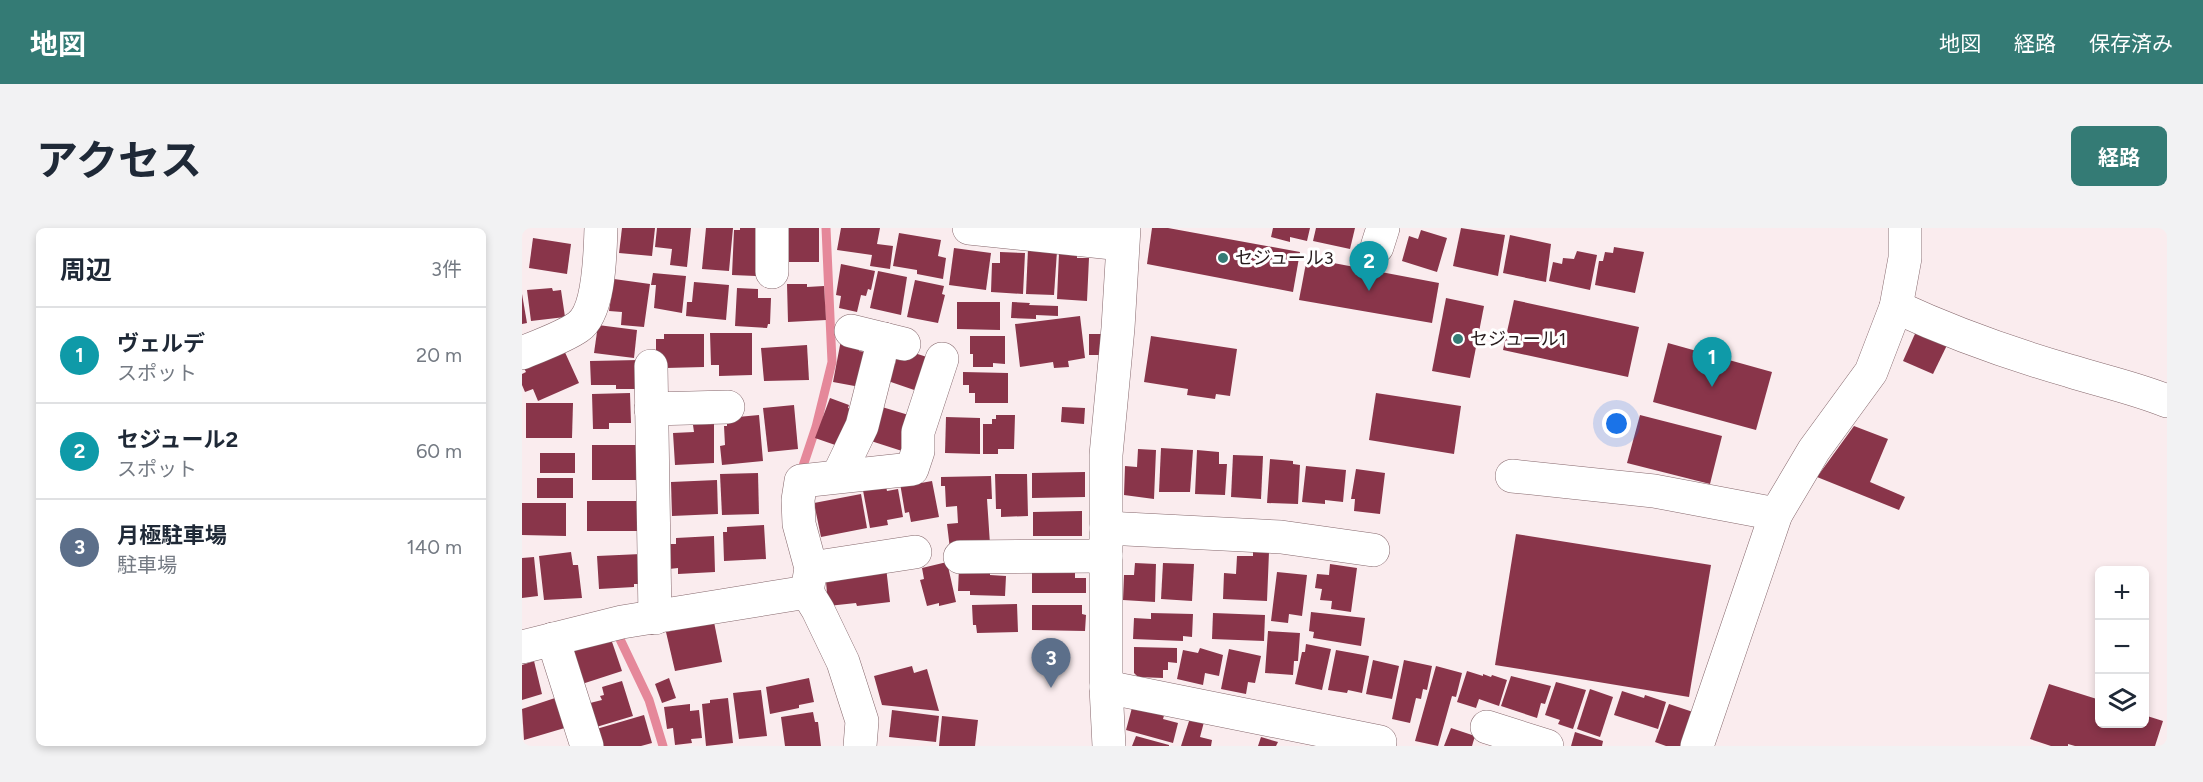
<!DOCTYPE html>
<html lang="ja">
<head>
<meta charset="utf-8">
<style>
  body { margin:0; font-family:Figtree,"Noto Sans JP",sans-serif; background:#f2f2f3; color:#1f2937 }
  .controls { position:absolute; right:18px; bottom:18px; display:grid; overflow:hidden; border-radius:9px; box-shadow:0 3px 9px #0003 }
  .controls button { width:54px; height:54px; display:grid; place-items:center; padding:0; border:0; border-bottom:2px solid #e0e1e3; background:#fff; color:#1f2937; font:30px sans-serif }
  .you { position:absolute; left:1095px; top:196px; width:21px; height:21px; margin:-15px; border:4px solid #fff; border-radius:50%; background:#1a73e8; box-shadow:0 0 0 9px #1a73e833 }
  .badge { display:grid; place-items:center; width:39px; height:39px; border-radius:50%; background:#347b75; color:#fff; font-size:20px; font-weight:700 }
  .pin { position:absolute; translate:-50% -50px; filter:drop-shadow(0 2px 3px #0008) }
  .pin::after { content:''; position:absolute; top:32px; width:21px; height:18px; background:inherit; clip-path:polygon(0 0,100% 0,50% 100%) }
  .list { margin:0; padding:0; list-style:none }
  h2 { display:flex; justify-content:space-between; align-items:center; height:78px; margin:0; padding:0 24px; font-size:26px }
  h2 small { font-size:20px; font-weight:400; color:#747a83 }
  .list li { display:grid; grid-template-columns:39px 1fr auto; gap:18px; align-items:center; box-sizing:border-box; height:96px; padding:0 24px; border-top:2px solid #e0e1e3 }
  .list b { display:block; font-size:22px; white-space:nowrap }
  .list p { margin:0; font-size:20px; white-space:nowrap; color:#747a83 }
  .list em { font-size:20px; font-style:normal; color:#747a83 }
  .icon { flex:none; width:33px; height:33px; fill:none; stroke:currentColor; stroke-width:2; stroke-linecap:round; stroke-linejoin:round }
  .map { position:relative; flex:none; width:1645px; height:518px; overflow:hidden; border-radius:9px }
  header { display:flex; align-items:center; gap:36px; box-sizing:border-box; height:84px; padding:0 30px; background:#347b75; color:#fff }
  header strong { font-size:28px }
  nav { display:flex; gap:33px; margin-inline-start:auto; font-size:21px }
  .intro { display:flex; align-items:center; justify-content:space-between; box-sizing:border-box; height:144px; padding:0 36px }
  h1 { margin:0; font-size:42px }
  .button { padding:15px 27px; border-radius:9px; background:#347b75; color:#fff; font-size:21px; font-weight:700 }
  main { display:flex; gap:36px; padding:0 36px }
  aside { flex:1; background:#fff; border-radius:9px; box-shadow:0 3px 9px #0003 }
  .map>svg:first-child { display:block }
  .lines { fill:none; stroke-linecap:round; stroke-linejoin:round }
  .stream { stroke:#e5889a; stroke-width:9 }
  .building { fill:#89354a }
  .minor-casing { stroke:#86686d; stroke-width:34 }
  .minor { stroke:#fff; stroke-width:33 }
  .poi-dot { fill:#347b75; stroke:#fff; stroke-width:2 }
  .labels { text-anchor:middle; stroke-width:6; stroke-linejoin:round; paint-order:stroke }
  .poi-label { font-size:18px; fill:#261a1c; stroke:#fff; text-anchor:start }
</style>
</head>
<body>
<header>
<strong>地図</strong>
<nav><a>地図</a><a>経路</a><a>保存済み</a></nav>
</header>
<div class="intro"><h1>アクセス</h1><a class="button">経路</a></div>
<main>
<aside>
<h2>周辺<small>3件</small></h2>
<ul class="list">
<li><span class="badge" style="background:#0f9aa8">1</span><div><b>ヴェルデ</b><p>スポット</p></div><em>20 m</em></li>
<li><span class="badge" style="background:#0f9aa8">2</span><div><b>セジュール2</b><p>スポット</p></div><em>60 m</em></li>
<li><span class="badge" style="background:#5c6f8a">3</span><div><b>月極駐車場</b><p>駐車場</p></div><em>140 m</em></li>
</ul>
</aside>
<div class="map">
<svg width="1645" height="518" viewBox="0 0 1645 518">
  <rect width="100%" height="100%" fill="#faecee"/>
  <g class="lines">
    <g class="stream">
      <polyline points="280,241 294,199 310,134 304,0"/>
      <polyline points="96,407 127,472 141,518"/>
    </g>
  </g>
  <g class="building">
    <polygon points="100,0 133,0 130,28 97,25"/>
    <polygon points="135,0 169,0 165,39 148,37 150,21 133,19"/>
    <polygon points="184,0 211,0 207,43 180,41"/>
    <polygon points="218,0 236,0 234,48 210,47 212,2 218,2"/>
    <rect x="265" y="0" width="32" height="34"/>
    <polygon points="319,0 358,0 355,16 371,18 368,41 348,38 350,27 315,22"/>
    <polygon points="630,0 646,0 778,24 771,64 625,36"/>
    <polygon points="751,0 788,0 785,13 768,9 768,14 749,9"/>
    <polygon points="794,0 833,0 828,21 791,13"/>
    <polygon points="939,0 983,7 976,48 931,38"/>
    <polygon points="899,2 925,10 915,44 880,33 887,8 896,11"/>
    <polygon points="377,5 419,12 416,28 424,30 421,51 395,46 395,42 371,38"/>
    <polygon points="988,7 1029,16 1024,54 981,45"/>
    <polygon points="11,10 49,16 45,46 7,40"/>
    <polygon points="1092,19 1122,24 1113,65 1073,57 1077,33 1081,33 1083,24 1091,25"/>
    <polygon points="432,20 469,25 464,62 427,57"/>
    <polygon points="506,21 535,23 532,67 504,66"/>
    <polygon points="1055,23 1075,27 1068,62 1027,53 1031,34 1040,36 1041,30 1052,31"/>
    <polygon points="478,24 503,25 501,66 469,64 470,35 478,35"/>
    <polygon points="537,25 555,26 555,30 567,30 565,73 535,71"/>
    <polygon points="785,30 917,55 910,95 777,72"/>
    <polygon points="319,36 353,43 349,62 346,61 344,68 339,67 335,84 317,80 319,68 314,67"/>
    <polygon points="356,43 385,49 379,87 348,80"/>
    <polygon points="131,45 164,48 160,85 132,80 134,57 129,57"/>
    <polygon points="92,51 128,56 122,99 99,97 100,84 87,83"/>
    <polygon points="393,52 422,58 420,66 423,67 416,95 385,89"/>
    <polygon points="172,54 207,57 204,92 164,88 165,74 170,74"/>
    <polygon points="265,56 285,56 285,59 302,58 304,92 266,94"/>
    <polygon points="30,60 31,63 39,62 43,89 9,93 5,62"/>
    <polygon points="215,60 236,61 236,70 249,70 248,96 246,96 245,100 213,98"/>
    <polygon points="0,66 5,95 0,96"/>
    <polygon points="924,70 962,78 948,150 910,143"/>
    <polygon points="992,72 1117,99 1106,149 981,122"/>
    <polygon points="435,74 478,74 478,102 435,101"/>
    <polygon points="490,74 508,75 507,77 536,78 536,88 514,87 514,91 489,90"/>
    <polygon points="558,88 563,130 546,133 547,139 532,140 531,134 498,139 493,96"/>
    <polygon points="76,97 115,102 112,130 72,125"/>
    <polygon points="1396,99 1427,113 1411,146 1381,133"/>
    <polygon points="188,105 230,105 230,147 197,148 197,137 189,137"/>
    <polygon points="142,106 182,106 182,139 144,140 134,136 134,111 142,111"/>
    <rect x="567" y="106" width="12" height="21"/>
    <polygon points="448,108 483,108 483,136 471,135 471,139 451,139 451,126 448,126"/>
    <polygon points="629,108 715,121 708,168 694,166 693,171 665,167 666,161 622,154"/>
    <polygon points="319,112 339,115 337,123 344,124 338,159 311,154"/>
    <polygon points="1146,115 1250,144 1234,202 1131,174"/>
    <polygon points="285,117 287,152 242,153 239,120"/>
    <polygon points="41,120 57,155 16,173 11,161 3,164 0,157 0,146 4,144 1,138"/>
    <polygon points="383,122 408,130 398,164 366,153 371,135 373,136 375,129"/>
    <polygon points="117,132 117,161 94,161 94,157 69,157 68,133"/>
    <polygon points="441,144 486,145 486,175 453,175 453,165 447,165 447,157 441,157"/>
    <polygon points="108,165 109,195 87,195 87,201 71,201 70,166"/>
    <polygon points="854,165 939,178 932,226 847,212"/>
    <polygon points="308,170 327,177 326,180 333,182 319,219 293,210"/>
    <polygon points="4,175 51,175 50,210 4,210"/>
    <polygon points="272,177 276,221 246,224 241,180"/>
    <polygon points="360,179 390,188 380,223 349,213"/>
    <polygon points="540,179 563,180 562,196 539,194"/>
    <polygon points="237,187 241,233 200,237 198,218 203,217 202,198 205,198 205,190"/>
    <polygon points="474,187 493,187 492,221 476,221 476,226 461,226 461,196 470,196 470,191 474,191"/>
    <polygon points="1118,187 1200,208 1188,256 1105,235"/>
    <polygon points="424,189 458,190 458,226 423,225"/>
    <polygon points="192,196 192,235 153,237 151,205 172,204 171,197"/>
    <polygon points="1332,198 1366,211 1348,254 1383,269 1377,282 1295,249"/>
    <rect x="70" y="217" width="48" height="35"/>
    <polygon points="639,220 671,222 668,264 637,264"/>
    <polygon points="616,221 634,222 632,271 602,267 603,238 615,239"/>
    <polygon points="675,222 697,224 697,236 705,236 703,267 673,266"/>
    <rect x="18" y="225" width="35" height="20"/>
    <polygon points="711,227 741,228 739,271 709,269"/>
    <polygon points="748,231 771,233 771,236 778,237 776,276 745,275"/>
    <polygon points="784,238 824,242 821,274 803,272 803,276 780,274"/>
    <polygon points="834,241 863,245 858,286 832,283 833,271 829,271"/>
    <polygon points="563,244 563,269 510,270 510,245"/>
    <polygon points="236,245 237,286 200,287 198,246"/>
    <polygon points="473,246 505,246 506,288 479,289 479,281 474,281"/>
    <polygon points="469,248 470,271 465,271 468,316 428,321 425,296 436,295 435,278 424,279 423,258 419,258 419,249"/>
    <rect x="15" y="250" width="36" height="20"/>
    <polygon points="398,251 399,255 410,253 417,289 389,294 387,284 383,285 378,255"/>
    <polygon points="195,252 196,286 150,288 149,254"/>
    <polygon points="363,253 365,263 376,261 381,289 365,292 366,297 348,300 340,257"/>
    <polygon points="339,266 345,300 299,309 292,275"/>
    <rect x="65" y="273" width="50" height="30"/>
    <polygon points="0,275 44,275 44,308 0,307"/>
    <polygon points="560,283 560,308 511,308 511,284"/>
    <polygon points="242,297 244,331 202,333 201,304 205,304 205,299"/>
    <polygon points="994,306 1189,337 1167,469 973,437"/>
    <polygon points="192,308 193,344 156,346 156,340 147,341 146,316 154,316 154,310"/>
    <polygon points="49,324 51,337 56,337 60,370 22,372 17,328"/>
    <polygon points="731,324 747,324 745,373 701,371 702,345 714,346 715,328 731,328"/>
    <polygon points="119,326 120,356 112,356 112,359 77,361 75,328"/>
    <polygon points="12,329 16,368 0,370 0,330"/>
    <polygon points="425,334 434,374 417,378 417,375 405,378 398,352 402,351 400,340"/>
    <polygon points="613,335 634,336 633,374 601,372 602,347 612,347"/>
    <polygon points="641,335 672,336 670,373 639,371"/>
    <polygon points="808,336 835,340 829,384 809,381 810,373 798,372 800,361 793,360 795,346 807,347"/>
    <polygon points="364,339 368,374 335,378 334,375 306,378 304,353"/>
    <polygon points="437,339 468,342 468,347 484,348 483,368 448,367 448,363 436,363"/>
    <polygon points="510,341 553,341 553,350 564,350 564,365 510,365"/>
    <polygon points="755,344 785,347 780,388 767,386 766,395 749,393"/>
    <polygon points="495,376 496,404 455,405 454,397 451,397 450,377"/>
    <polygon points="510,377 560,377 560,386 564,387 563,403 510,402"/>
    <polygon points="789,384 843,390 839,418 791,410 792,404 787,403"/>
    <polygon points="629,385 671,386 670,409 661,408 661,413 611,411 612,390 629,391"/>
    <polygon points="691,385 743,387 742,413 690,411"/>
    <polygon points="192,394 200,434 153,443 144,404"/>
    <polygon points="746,403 778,405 776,433 772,433 771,447 743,445"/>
    <polygon points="89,411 100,443 60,456 51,423"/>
    <polygon points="784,416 809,421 800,462 773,456 780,424 783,424"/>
    <polygon points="612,419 655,420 655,435 646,434 646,442 641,442 641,450 616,449 612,445"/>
    <polygon points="678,420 701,427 697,448 683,445 681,457 655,451 661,422 676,425"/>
    <polygon points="707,421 739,428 733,455 726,454 724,466 699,461"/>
    <polygon points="814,422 847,428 840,465 826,462 825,465 806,462"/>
    <polygon points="851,432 877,438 870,471 844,466"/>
    <polygon points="882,432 910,438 905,462 901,461 899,471 894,470 888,495 870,491"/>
    <polygon points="12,433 20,466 0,472 0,437"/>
    <polygon points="390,438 392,445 405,441 417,483 360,477 352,448"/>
    <polygon points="914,438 940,445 934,469 930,468 916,518 893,513"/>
    <polygon points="945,443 961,448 961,446 969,449 970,447 985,452 977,478 957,471 954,480 935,474"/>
    <polygon points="989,448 1029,458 1023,476 1019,475 1015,490 979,478"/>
    <polygon points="147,450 154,470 140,475 133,456"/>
    <polygon points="287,450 292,474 277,477 277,480 248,486 244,459"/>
    <polygon points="100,453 111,488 71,500 64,476 80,472 78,468 82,467 80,459"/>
    <polygon points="1034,454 1064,462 1051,501 1036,496 1038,492 1023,487"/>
    <polygon points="1527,456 1578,472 1578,496 1622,496 1622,487 1641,493 1633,518 1553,518 1546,516 1546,518 1529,518 1508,511"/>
    <polygon points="1068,461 1091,469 1078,509 1055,501"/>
    <polygon points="239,462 245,508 217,511 211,465"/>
    <polygon points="1100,463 1122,470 1123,467 1144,474 1136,501 1092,487"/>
    <polygon points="36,469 46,499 2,512 0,481"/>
    <polygon points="206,470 211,515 184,518 180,476 188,475 188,472"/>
    <polygon points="168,476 168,483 177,482 180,510 169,511 170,515 153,517 151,500 145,501 142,479"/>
    <polygon points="611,476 643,484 641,491 656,495 651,515 604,502"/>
    <polygon points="1147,476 1174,485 1163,518 1144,518 1133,514"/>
    <polygon points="370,482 417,488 414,514 367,509"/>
    <polygon points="291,484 293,494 296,494 299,518 263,518 259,489"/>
    <polygon points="122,487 130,515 119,518 76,518 71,502"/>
    <polygon points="420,488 456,492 453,518 417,518"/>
    <polygon points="668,490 682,494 678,509 690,512 689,518 659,518"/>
    <polygon points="929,500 953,508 950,518 922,518"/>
    <polygon points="1053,504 1081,513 1080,518 1049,518"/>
    <polygon points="614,508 647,517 647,518 610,518"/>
    <polygon points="739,509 756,514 754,518 736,518"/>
  </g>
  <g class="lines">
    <defs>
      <g id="minor">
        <polyline points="250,0 250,44"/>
        <polyline points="447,0 600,16"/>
        <polyline points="855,19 861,0"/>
        <path d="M1374 79C1430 105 1489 126 1548 143 1580 153 1613 160 1645 173"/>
        <polyline points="329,103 382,116"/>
        <path d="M0 125C18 117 40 110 56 99 78 84 78 25 79 0"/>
        <polyline points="129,138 133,390"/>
        <polyline points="129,181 206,179"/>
        <polyline points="316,248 340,198 362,111"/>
        <polyline points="990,248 1132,263 1254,286"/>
        <polyline points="584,300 759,309 851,322"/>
        <polyline points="438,329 584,328"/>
        <polyline points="289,340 393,324"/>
        <polyline points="285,364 289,340 277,296 276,272 279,253 390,241 396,223 396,204 420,131"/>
        <polyline points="31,411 65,518"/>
        <polyline points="0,419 100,394 285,364 296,382 321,434 340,493 338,518"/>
        <polyline points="584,459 858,514"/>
        <polyline points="965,499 1025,518"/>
        <polyline points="587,518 584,459 584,227 596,100 602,0"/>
        <polyline points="1175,518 1254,286 1292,222 1349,144 1374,79 1383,30 1383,0"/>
      </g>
    </defs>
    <use href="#minor" class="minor-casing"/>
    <use href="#minor" class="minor"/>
  </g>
  <g class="poi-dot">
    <circle cx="701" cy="30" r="6"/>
    <circle cx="936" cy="111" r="6"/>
  </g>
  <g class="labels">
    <g class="poi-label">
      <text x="713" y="36">セジュール3</text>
      <text x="948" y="117">セジュール1</text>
    </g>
  </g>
</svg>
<div class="controls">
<button>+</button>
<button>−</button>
<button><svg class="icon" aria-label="layers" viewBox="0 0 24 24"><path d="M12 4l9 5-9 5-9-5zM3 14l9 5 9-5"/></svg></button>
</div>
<div class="you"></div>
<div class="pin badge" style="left:1190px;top:159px;background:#0f9aa8">1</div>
<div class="pin badge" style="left:847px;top:63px;background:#0f9aa8">2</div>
<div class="pin badge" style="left:529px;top:460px;background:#5c6f8a">3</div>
</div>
</main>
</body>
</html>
